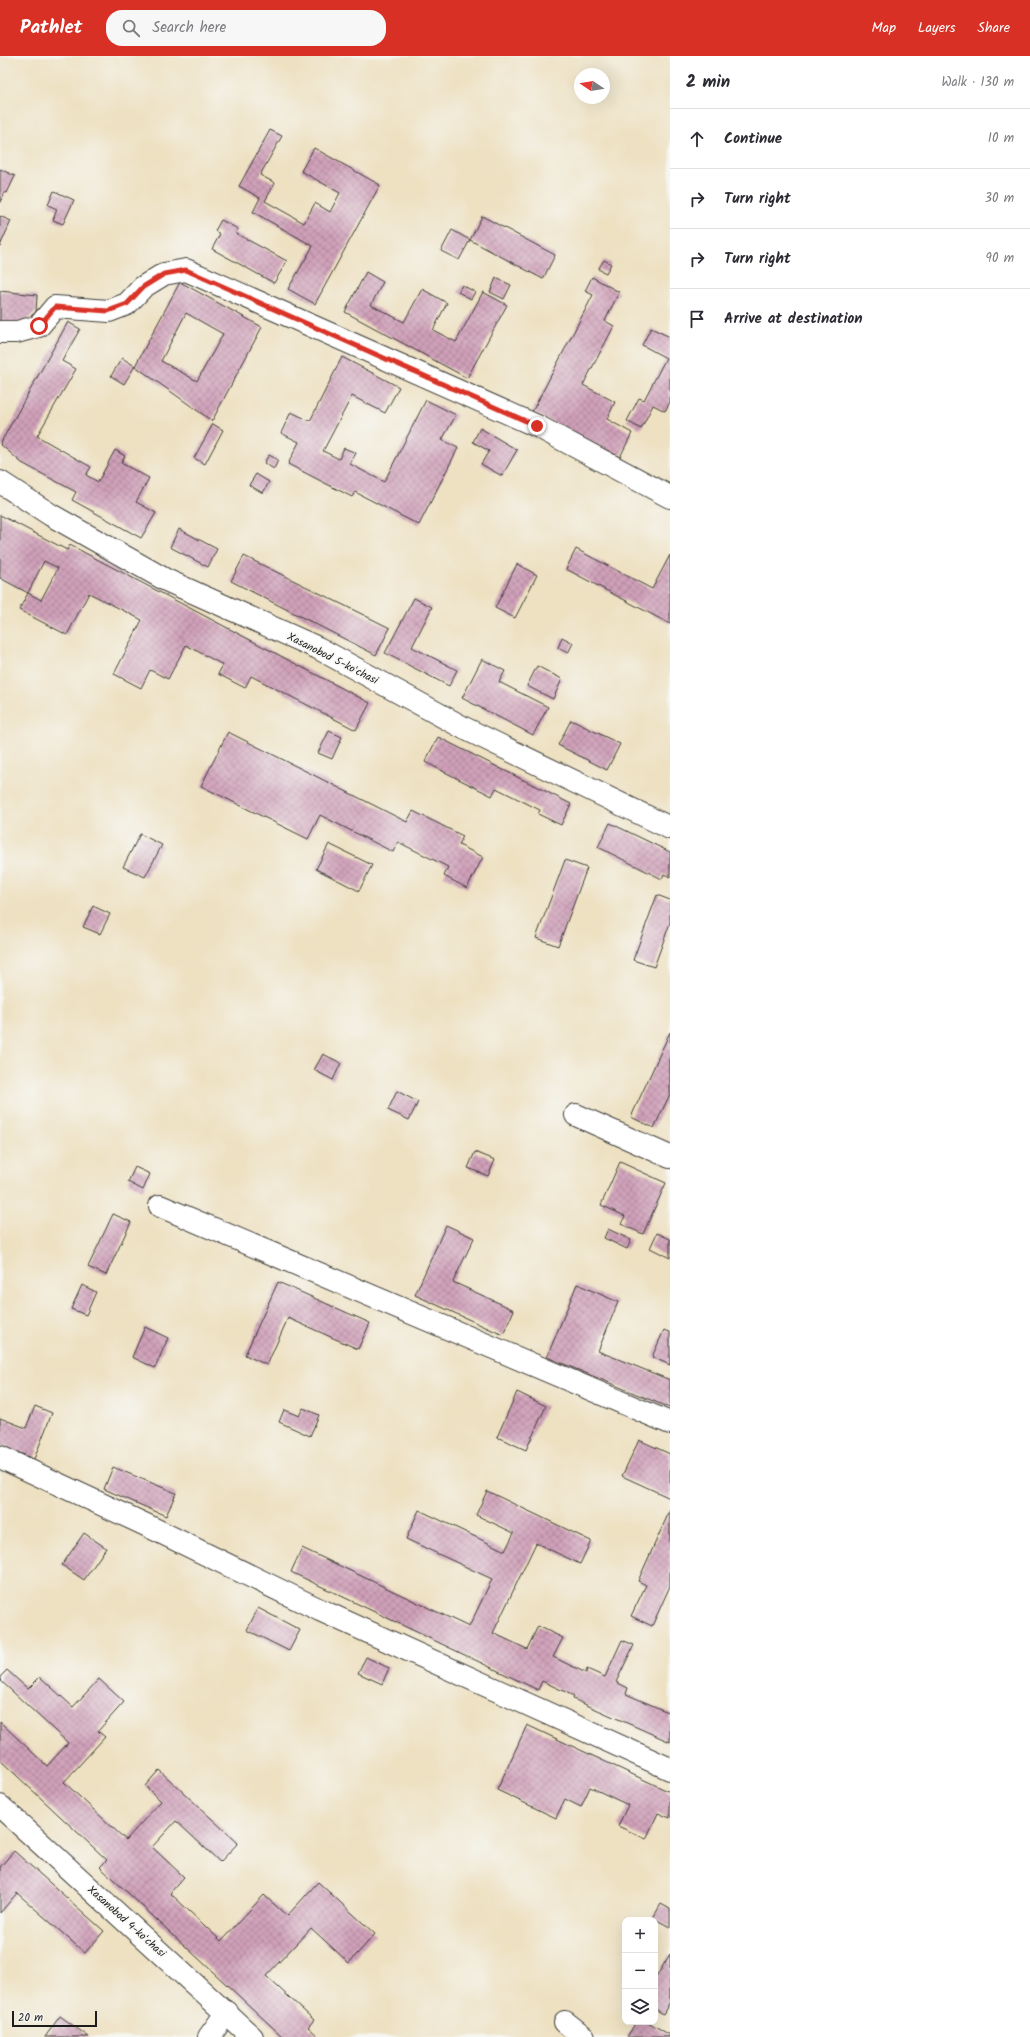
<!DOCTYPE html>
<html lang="en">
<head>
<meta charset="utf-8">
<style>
  body { margin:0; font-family:Kalam,sans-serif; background:#f7f7f7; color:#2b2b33 }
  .controls { position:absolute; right:12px; bottom:12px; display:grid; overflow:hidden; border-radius:8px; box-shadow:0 4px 16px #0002 }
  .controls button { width:36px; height:36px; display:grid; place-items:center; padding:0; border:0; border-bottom:1px solid #e1e1e2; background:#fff; color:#2b2b33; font:20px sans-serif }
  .compass { position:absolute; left:574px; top:12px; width:36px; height:36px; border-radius:50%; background:#fff; box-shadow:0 4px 16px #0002; rotate:282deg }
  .scale { position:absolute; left:12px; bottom:10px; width:85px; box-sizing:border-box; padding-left:4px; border:2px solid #1c1c1c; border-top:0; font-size:11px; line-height:14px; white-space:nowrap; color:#1c1c1c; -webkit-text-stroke:3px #f6f6f2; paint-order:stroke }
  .stop { position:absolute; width:12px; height:12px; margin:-9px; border:3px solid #d93025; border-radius:50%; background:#fff }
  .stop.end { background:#d93025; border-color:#fff; box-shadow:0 1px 4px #0008 }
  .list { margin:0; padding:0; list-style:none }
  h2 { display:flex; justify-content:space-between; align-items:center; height:52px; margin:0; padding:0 16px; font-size:17px }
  h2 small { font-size:13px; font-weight:400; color:#7c7c81 }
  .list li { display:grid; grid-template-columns:26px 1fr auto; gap:12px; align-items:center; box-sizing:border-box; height:60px; padding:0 16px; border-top:1px solid #e1e1e2 }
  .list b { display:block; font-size:15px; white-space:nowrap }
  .list em { font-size:13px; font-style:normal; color:#7c7c81 }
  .icon { flex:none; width:22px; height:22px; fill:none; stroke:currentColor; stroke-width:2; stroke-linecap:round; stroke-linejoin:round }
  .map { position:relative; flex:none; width:670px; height:1981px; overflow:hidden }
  header { display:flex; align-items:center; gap:24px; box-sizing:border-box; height:56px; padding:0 20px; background:#d93025; color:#fff }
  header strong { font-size:19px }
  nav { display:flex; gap:22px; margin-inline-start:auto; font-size:14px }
  .search { width:280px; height:36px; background:#f7f7f7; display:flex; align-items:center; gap:10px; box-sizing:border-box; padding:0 14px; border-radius:16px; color:#7c7c81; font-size:15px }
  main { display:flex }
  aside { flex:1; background:#fff }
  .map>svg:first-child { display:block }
  .building { fill:url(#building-cross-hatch); fill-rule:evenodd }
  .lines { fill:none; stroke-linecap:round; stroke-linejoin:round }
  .street-casing { stroke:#3c3a35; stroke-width:24 }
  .street { stroke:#fff; stroke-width:22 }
  .route { stroke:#d93025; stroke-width:5 }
  .labels { text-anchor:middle; stroke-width:3; stroke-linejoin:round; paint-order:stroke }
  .street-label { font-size:11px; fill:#1c1c1c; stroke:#f6f6f2 }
</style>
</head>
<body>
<header>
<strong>Pathlet</strong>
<div class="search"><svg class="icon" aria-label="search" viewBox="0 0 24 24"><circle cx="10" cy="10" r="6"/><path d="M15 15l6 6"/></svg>Search here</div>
<nav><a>Map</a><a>Layers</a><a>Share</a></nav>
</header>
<main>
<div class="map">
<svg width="670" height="1981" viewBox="0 0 670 1981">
  <defs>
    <pattern id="building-cross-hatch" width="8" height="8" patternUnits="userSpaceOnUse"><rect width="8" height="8" fill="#d0a1ba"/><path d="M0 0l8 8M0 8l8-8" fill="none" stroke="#a88296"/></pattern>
  </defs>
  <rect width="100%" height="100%" fill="#f6f6f2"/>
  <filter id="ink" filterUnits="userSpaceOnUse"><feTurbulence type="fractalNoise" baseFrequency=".025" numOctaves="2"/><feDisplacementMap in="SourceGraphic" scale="8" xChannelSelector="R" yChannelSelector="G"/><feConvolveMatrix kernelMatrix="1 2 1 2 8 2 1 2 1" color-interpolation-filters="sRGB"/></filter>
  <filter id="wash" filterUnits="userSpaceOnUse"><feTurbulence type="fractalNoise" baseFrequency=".012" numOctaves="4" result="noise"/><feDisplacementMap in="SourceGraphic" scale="16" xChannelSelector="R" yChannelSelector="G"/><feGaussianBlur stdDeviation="0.9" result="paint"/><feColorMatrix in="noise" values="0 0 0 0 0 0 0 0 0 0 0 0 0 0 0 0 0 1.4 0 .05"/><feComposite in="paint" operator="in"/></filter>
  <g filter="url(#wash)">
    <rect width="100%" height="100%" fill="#eee1c2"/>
    <g id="blocks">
      <g class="building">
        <polygon points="270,74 282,80 260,119 275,127 265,145 304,167 315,147 330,156 340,137 301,115 314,92 380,129 315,248 288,233 313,190 253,156 260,142 239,130"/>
        <polygon points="0,113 15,120 7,137 5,136 0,147"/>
        <polygon points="54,135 74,144 63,168 53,164 57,153 48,149"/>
        <polygon points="0,160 11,165 0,190"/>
        <polygon points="482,160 555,199 543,223 470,184"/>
        <polygon points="221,164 238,173 235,177 287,205 274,227 212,193 220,178 215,175"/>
        <polygon points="452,174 470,184 459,204 441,195"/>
        <polygon points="604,204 611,208 606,217 598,213"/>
        <polygon points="366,216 383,226 371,249 404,266 422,233 447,247 433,274 456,286 483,236 507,249 467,322 345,256"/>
        <polygon points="592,221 619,236 605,265 614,270 583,329 615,346 607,363 632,377 620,401 532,356 593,239 585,235"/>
        <polygon points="496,222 511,229 504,243 490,236"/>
        <path d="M180 226 262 271 212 365 135 310ZM186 257 223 278 197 325 161 305Z"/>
        <polygon points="462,229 475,236 471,243 458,236"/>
        <polygon points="0,235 37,239 36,256 22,267 0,265"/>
        <polygon points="68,266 80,273 62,305 76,313 37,380 91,411 86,419 98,426 115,394 125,400 121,407 149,422 136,446 156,457 141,482 72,444 76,436 22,407 0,388"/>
        <polygon points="651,272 670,281 670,346 665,355 653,349 641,373 627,365 639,342 644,344 666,302 642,289"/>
        <polygon points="342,301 399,331 385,357 352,340 323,395 339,403 344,392 356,397 350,408 384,426 426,344 456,359 442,384 458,392 419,469 355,436 352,441 288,408 299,386 281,377 291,356 310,365"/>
        <polygon points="122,302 135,310 124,328 111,320"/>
        <polygon points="213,368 223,374 205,408 194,402"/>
        <polygon points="480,372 517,394 502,420 481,408 489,395 473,386"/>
        <polygon points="269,399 278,404 274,413 264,407"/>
        <polygon points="256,418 269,426 263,437 249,429"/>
        <polygon points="0,459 67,494 70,489 370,647 356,674 251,620 245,632 218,618 223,609 186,589 168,623 150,614 141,632 114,618 142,564 89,537 67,579 19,554 28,537 41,544 58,512 44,505 28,537 0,522"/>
        <polygon points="179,473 217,493 208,511 170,491"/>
        <polygon points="576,493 652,533 670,499 670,568 566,513"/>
        <polygon points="244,500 390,572 376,599 231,525"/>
        <polygon points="517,508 537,519 515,562 495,552"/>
        <polygon points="414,542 432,551 412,591 457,614 449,630 385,597"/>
        <polygon points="562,581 573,587 568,597 558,592"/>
        <polygon points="482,603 505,615 499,626 548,651 533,679 462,642"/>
        <polygon points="537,610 562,623 553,643 527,630"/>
        <polygon points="571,664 620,688 607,714 558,689"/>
        <polygon points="329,675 342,681 332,703 318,697"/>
        <polygon points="228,676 407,766 413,755 463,780 459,789 483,801 467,832 444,820 448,811 398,786 393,796 320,759 308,783 201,730"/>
        <polygon points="438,681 571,748 561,769 538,758 540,754 496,732 492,740 425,706"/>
        <polygon points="610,767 670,796 670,821 664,818 662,823 598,791"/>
        <polygon points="140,778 162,789 145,821 123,811"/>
        <polygon points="329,788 372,809 359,835 316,813"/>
        <polygon points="565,804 587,812 558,890 536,882"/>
        <polygon points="657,839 670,844 670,867 654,911 633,904"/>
        <polygon points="93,850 110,858 100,878 83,871"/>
        <polygon points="670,976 670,1038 654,1072 631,1061"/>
        <polygon points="323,998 341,1007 333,1024 314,1014"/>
        <polygon points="397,1035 418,1046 409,1064 388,1054"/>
        <polygon points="475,1096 495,1104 488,1120 468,1112"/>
        <polygon points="620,1106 666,1127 643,1178 621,1168 625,1160 601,1149"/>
        <polygon points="135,1111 150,1118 143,1134 128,1126"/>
        <polygon points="113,1158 131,1166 106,1219 88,1211"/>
        <polygon points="446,1169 474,1182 453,1226 514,1254 503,1279 415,1239"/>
        <polygon points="608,1173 631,1184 627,1193 604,1182"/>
        <polygon points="657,1177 670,1183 670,1202 650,1192"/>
        <polygon points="278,1226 370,1267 358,1293 288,1262 267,1309 245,1299"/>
        <polygon points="577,1228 618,1246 598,1295 670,1324 670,1352 547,1301"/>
        <polygon points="82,1229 96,1236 86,1259 71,1253"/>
        <polygon points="145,1271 168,1282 155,1312 132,1301"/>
        <polygon points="664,1274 670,1276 670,1309 652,1301"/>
        <polygon points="517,1336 546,1350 526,1394 497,1381"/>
        <polygon points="35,1350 52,1357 34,1403 0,1389 0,1362 26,1372"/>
        <polygon points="303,1352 319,1359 310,1380 279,1366 284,1354 299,1360"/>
        <polygon points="639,1384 670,1398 670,1442 622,1420"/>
        <polygon points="113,1411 176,1437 166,1460 104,1433"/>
        <polygon points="487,1435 591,1485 580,1508 536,1487 493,1577 527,1593 538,1570 563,1582 553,1601 586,1617 587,1613 605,1621 622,1584 634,1589 616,1626 628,1632 626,1638 670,1657 670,1686 573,1643 574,1640 542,1625 538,1634 291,1516 302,1492 469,1571 492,1523 406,1483 419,1454 505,1495 514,1477 476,1459"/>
        <polygon points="670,1454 670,1530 652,1570 631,1560 646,1529 638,1525"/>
        <polygon points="84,1477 106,1492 84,1524 62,1509"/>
        <polygon points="258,1552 300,1574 289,1595 247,1574"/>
        <polygon points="366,1601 389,1612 382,1628 358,1617"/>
        <polygon points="7,1614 28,1633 40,1621 73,1651 99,1623 124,1646 98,1675 105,1681 64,1726 126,1784 161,1745 145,1730 159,1714 238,1787 220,1806 176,1765 152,1791 184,1821 170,1837 221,1885 264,1839 287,1860 318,1826 375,1878 349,1907 311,1872 266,1920 314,1964 308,1971 319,1981 283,1981 100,1811 107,1804 0,1704 0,1666 47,1710 68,1687 0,1624 0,1621"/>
        <polygon points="527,1669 670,1736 670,1762 658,1757 646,1783 618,1770 628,1749 590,1731 581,1751 565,1743 556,1762 497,1734"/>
        <polygon points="14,1795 104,1875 85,1897 17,1837 0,1857 0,1811"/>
        <polygon points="661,1848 670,1853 670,1871 653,1862"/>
        <polygon points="670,1898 670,1946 663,1958 655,1953 655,1923"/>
        <polygon points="60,1960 89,1981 45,1981"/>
        <polygon points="636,1966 648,1966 670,1979 670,1981 627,1981"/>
      </g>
    </g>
  </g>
  <g filter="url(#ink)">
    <use href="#blocks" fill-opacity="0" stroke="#3c3a35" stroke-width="1"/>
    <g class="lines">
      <defs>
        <g id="street">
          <polyline points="0,276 17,276 39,270 55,251 109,255 127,248 143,231 164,218 186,214 537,370 670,441"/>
          <polyline points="0,426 51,459 166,524 318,592 464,672 670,772"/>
          <polyline points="576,1059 670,1101"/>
          <polyline points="160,1150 670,1367"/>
          <polyline points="0,1401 146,1469 320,1554 670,1713"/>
          <polyline points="0,1750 252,1981"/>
          <polyline points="565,1966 584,1981"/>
          <polyline points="209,1981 227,1956"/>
        </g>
      </defs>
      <use href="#street" class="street-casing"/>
      <use href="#street" class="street"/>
    </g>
  </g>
  <g class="lines" filter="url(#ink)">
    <polyline class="route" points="39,270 55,251 108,255 127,248 143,231 164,218 186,214 537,370"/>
  </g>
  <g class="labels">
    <g class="street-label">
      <text transform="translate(333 602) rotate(27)" y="4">Xasanobod 5-koʻchasi</text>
      <text transform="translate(127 1865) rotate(42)" y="4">Xasanobod 4-koʻchasi</text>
    </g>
  </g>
</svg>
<div class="controls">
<button>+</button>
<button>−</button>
<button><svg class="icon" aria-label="layers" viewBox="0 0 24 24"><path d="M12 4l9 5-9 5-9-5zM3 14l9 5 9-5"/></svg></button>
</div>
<svg class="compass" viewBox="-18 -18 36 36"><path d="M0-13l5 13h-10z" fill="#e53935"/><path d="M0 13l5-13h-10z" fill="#7c7c81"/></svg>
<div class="scale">20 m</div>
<div class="stop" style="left:39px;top:270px"></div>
<div class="stop end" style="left:537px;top:370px"></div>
</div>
<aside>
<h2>2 min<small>Walk · 130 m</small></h2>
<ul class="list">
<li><svg class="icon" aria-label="ahead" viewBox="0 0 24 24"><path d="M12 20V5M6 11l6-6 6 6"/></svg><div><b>Continue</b></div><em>10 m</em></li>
<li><svg class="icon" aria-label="right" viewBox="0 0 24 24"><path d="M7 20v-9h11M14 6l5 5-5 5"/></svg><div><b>Turn right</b></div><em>30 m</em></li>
<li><svg class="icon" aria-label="right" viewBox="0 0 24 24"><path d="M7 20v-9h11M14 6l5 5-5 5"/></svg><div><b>Turn right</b></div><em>90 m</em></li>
<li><svg class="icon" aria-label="arrive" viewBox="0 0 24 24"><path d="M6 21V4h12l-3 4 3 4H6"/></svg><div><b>Arrive at destination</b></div></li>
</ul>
</aside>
</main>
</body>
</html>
